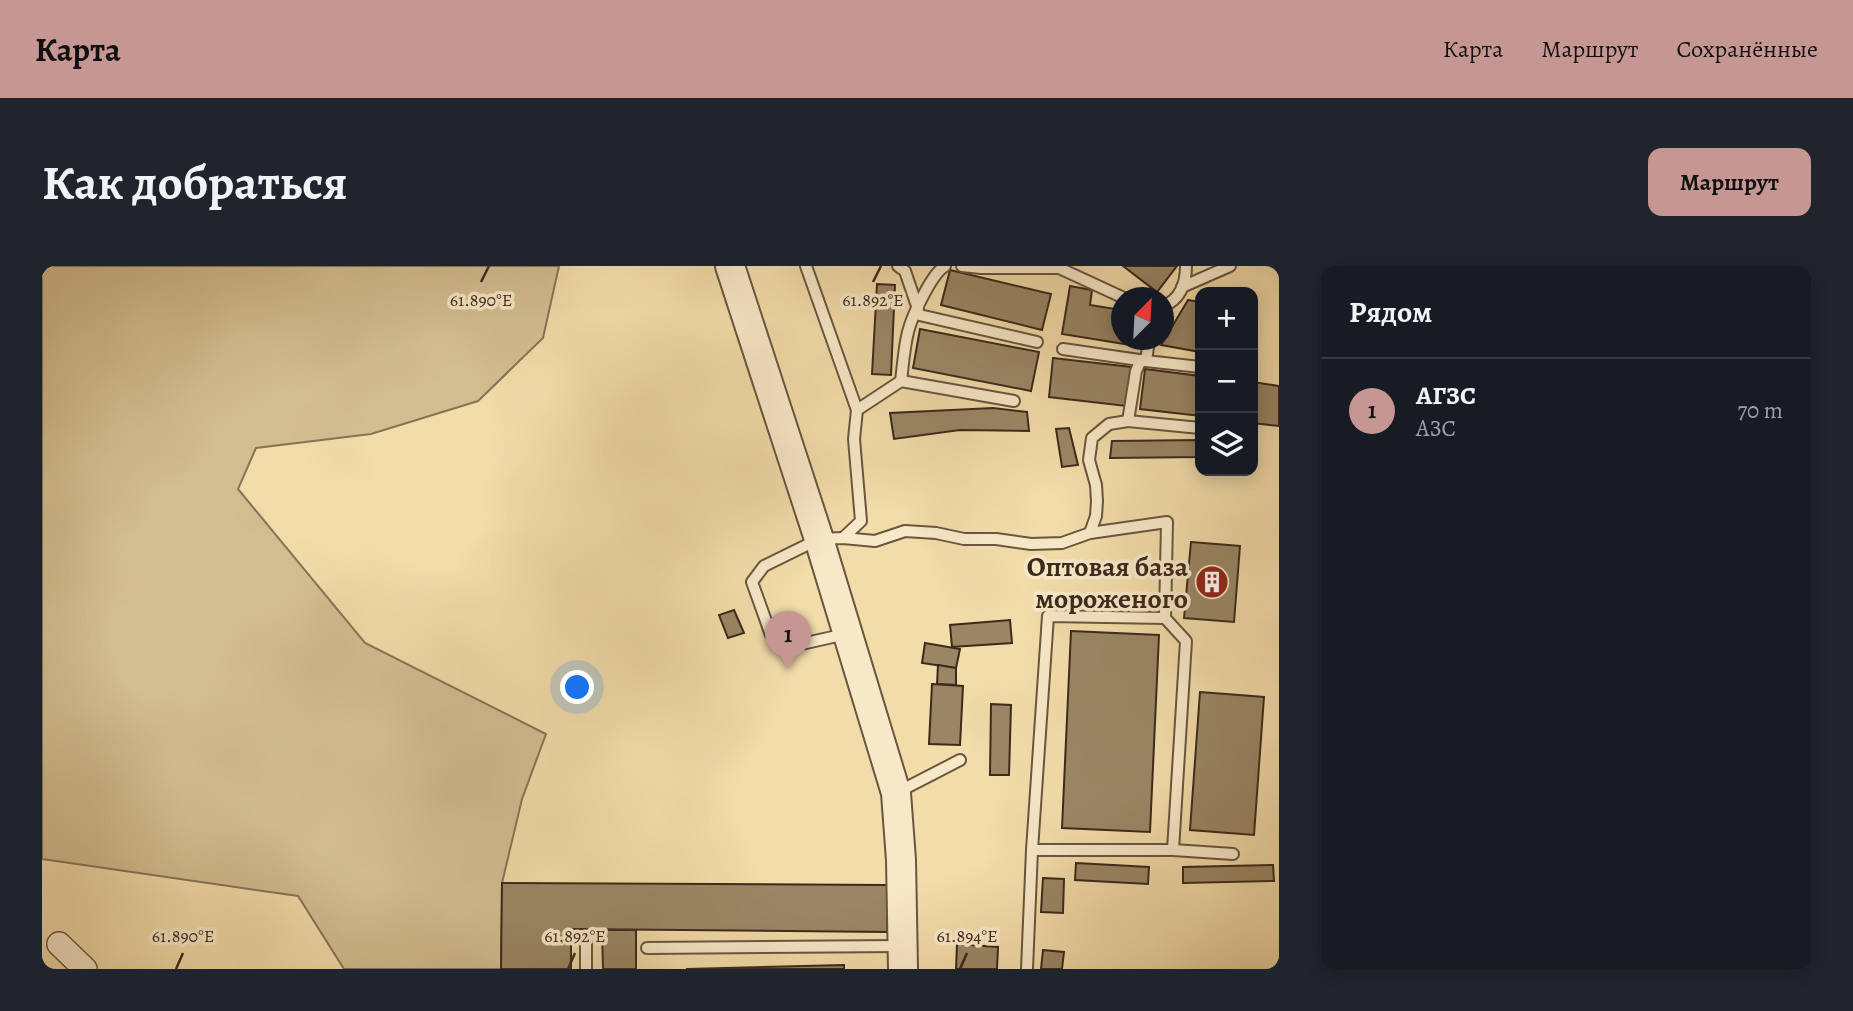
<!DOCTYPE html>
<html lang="ru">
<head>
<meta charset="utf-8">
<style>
  body { margin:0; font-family:Alegreya,serif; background:#20242c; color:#f1f3f6 }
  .controls { position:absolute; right:21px; top:21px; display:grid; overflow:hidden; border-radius:14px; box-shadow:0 4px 18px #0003 }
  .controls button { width:63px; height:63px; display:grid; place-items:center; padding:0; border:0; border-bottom:2px solid #363941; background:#171b24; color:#f1f3f6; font:35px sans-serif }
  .compass { position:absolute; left:1069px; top:21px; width:63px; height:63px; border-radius:50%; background:#171b24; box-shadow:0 4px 18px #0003; rotate:24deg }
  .you { position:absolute; left:536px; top:422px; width:24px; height:24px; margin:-18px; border:5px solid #fff; border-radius:50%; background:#1a73e8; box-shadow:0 0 0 10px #1a73e833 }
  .badge { display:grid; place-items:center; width:46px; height:46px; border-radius:50%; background:#c59692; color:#111; font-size:23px; font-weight:700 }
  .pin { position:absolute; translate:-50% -58px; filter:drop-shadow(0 2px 4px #0008) }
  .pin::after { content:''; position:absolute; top:37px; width:24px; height:21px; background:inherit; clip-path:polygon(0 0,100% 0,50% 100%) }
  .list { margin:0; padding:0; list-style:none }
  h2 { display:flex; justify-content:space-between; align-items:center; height:91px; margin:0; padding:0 28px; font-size:30px }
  h2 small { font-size:23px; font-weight:400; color:#9ea1a6 }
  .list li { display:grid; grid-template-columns:46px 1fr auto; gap:21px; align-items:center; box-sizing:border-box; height:105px; padding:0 28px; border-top:2px solid #363941 }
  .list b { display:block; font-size:26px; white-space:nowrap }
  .list p { margin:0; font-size:23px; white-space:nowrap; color:#9ea1a6 }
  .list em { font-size:23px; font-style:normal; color:#9ea1a6 }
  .icon { flex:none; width:38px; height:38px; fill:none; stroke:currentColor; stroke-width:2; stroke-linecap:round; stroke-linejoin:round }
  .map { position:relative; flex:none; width:1237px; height:703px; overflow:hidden; border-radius:14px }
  header { display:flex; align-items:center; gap:42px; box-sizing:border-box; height:98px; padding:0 35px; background:#c59692; color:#111 }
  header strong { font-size:33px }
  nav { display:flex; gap:38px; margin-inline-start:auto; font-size:24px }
  .intro { display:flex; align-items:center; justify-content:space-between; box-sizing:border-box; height:168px; padding:0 42px }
  h1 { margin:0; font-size:49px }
  .button { padding:18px 32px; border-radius:14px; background:#c59692; color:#111; font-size:24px; font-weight:700 }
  main { display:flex; gap:42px; padding:0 42px }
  aside { flex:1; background:#171b24; border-radius:14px; box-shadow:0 4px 18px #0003 }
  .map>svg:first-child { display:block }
  .green { fill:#d3be92; stroke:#877456; stroke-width:2 }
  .building { fill:#9a8665; stroke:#3b291b; stroke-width:2 }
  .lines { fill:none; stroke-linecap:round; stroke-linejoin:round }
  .service-casing { stroke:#69563f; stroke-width:14 }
  .minor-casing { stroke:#69563f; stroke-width:26 }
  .tertiary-casing { stroke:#69563f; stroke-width:32 }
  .service { stroke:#f7e8c8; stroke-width:10 }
  .minor { stroke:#f7e8c8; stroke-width:23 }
  .tertiary { stroke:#f7e8c8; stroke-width:28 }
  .ticks { fill:none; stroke:#3b291b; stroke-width:2.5 }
  .labels { text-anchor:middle; stroke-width:7; stroke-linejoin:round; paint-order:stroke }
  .poi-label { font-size:28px; font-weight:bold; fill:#3b291b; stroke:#f7e8c8; text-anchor:end }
  .ticks-label { font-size:18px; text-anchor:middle; fill:#3b291b; stroke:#f7e8c8; stroke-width:7; stroke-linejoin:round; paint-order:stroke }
</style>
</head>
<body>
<header>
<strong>Карта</strong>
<nav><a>Карта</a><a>Маршрут</a><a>Сохранённые</a></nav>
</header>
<div class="intro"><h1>Как добраться</h1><a class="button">Маршрут</a></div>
<main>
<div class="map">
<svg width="1237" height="703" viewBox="0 0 1237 703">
  <rect width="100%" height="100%" fill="#f2dcaa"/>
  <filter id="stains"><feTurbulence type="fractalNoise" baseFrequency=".00286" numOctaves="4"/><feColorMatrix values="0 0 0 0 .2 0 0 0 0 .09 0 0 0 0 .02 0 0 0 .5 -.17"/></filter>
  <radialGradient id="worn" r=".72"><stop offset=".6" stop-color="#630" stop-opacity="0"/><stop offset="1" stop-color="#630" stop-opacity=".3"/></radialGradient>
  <polygon class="green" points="0,0 517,0 501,72 436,135 329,168 214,182 196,223 323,377 504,468 480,533 460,617 459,703 302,703 256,630 0,593"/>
  <g class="building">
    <polygon points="1081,0 1135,0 1115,26"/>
    <polygon points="908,4 1009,28 1000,64 899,39"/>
    <polygon points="835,18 853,19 849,109 830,108"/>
    <polygon points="1028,20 1050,24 1048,39 1080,44 1080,74 1096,74 1095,80 1020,68"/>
    <polygon points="1146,34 1158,36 1158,86 1119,79"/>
    <polygon points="878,63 997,86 989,125 871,102"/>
    <polygon points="1011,92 1089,101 1084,140 1007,131"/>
    <polygon points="1103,103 1158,110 1158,150 1098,143"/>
    <polygon points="1211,116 1237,120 1237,160 1211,157"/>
    <polygon points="951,142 985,146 987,165 918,164 852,173 848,147"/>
    <polygon points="1027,162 1036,199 1020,201 1014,163"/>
    <polygon points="1158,174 1158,191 1068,192 1070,175"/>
    <polygon points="1149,276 1198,280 1192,356 1142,352"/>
    <polygon points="692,344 702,367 686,372 677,349"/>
    <polygon points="968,354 970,377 910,381 908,359"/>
    <polygon points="1029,365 1117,369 1108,566 1020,562"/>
    <polygon points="883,377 918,383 914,402 880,397"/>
    <polygon points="896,399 914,402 914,419 895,418"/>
    <polygon points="890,418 921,420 918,479 887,478"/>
    <polygon points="1158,426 1222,431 1212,569 1148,564"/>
    <polygon points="949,438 969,439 967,509 948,509"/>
    <polygon points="1034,597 1107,601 1106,618 1033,614"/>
    <polygon points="1231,599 1232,615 1141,617 1141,601"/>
    <polygon points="1001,612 1022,613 1021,647 999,646"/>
    <polygon points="460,617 845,619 845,666 529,663 529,703 459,703"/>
    <polygon points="560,664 594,664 594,703 561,703"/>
    <polygon points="915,678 956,681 955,703 914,703"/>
    <polygon points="1001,684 1022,686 1020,703 999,703"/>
    <polygon points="802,699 802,703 644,703"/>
  </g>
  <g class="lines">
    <defs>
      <g id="service">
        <polyline points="764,0 815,144"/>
        <polyline points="856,0 863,5 876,43"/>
        <polyline points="920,0 939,2 1017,2 1082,32"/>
        <polyline points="1140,21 1188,0"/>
        <path d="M1122 40C1138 33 1144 18 1144 0"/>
        <polyline points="873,48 995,76"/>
        <polyline points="1107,74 1104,95 1158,101"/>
        <polyline points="1021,83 1104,95"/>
        <polyline points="1099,94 1094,105 1086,155 1158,162"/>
        <path d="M859 115C861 99 862 82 866 66 870 50 890 7 903 0"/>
        <polyline points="1048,267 1054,250 1055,235 1054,219 1047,194 1050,172 1067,158 1086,155"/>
        <polyline points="801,272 819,255 812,173 815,144 859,115 972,135"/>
        <polyline points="1123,352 1144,375 1131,584"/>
        <polyline points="804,368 755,379 729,369 710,316 722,300 777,273 801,272 833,275 863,265 894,267 922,273 954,273 989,278 1020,277 1048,267 1125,256 1123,352 1006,350 990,584"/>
        <polyline points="856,526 918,494"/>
        <polyline points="605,682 858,680"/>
        <polyline points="544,703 544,677"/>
        <polyline points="985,703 990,584 1131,584 1191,588"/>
      </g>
      <polyline id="minor" points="17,678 43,703"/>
      <polyline id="tertiary" points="688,0 777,273 854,527 859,594 861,703"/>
    </defs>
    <use href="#service" class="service-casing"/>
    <use href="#minor" class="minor-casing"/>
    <use href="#tertiary" class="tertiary-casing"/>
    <use href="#service" class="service"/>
    <use href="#minor" class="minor"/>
    <use href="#tertiary" class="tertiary"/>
  </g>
  <path class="ticks" d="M439 16 447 0M831 16 839 0M134 703 141 687M526 703 533 687M918 703 925 687"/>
  <defs>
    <symbol id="building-disc" viewBox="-11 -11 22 22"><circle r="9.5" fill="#8f2418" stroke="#f7e8c8"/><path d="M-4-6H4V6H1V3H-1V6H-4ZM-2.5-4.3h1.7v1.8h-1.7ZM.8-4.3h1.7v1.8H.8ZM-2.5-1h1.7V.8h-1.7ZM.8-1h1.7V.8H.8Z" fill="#fff"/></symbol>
  </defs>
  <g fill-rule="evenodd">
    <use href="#building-disc" x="1151" y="297" width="38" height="38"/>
  </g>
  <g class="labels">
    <g class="poi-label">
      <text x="1146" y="310">Оптовая база<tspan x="1146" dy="32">мороженого</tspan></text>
    </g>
  </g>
  <g class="ticks-label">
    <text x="439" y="40">61.890°E</text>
    <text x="831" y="40">61.892°E</text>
    <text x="141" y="676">61.890°E</text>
    <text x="533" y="676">61.892°E</text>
    <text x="925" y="676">61.894°E</text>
  </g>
  <rect width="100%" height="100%" filter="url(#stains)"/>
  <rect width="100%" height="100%" fill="url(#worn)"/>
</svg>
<div class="controls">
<button>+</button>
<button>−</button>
<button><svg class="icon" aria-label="layers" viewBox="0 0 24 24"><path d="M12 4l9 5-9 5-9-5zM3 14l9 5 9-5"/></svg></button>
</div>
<svg class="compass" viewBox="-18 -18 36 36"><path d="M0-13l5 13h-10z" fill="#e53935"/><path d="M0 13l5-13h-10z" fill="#9ea1a6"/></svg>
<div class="you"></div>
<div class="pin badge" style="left:746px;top:403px">1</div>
</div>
<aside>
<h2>Рядом<small></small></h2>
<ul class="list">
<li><span class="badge">1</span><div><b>АГЗС</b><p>АЗС</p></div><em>70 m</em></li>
</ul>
</aside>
</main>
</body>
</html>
